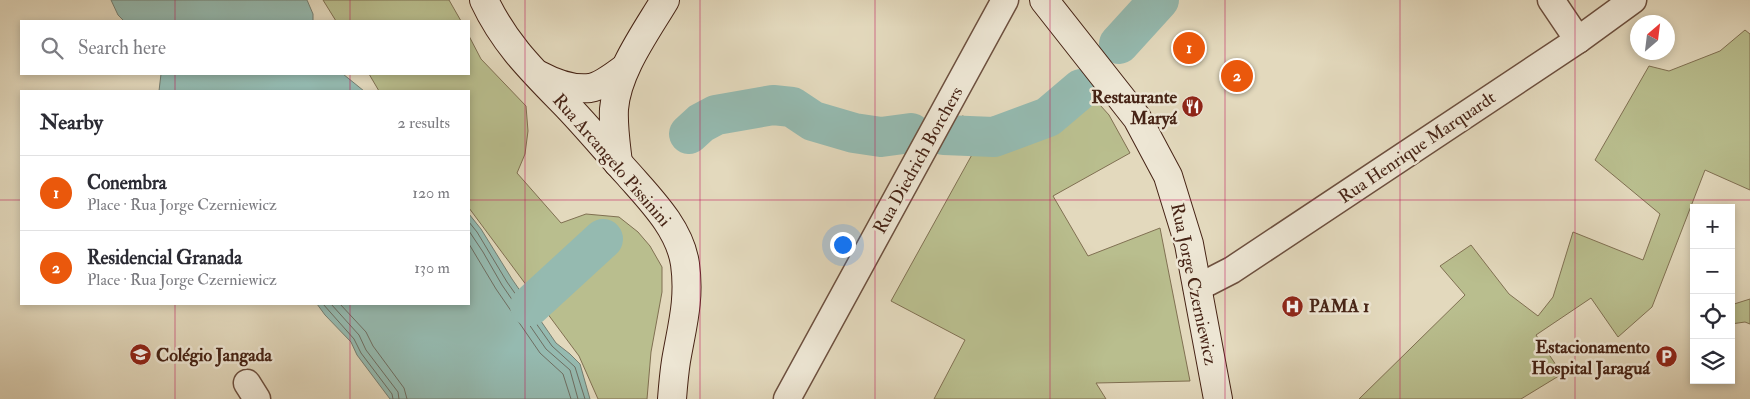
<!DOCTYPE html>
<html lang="en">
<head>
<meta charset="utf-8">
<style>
  body { margin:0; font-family:"IM FELL Double Pica",serif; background:#f7f7f7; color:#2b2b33 }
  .controls { position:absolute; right:15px; bottom:15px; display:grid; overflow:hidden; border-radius:0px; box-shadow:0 2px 8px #0003 }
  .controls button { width:45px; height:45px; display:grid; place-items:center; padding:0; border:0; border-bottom:1px solid #e1e1e2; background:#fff; color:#2b2b33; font:25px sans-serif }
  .compass { position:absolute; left:1630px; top:15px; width:45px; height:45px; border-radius:50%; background:#fff; box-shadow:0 2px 8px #0003; rotate:28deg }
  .you { position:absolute; left:842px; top:244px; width:18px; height:18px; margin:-12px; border:4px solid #fff; border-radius:50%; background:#1a73e8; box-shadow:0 0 0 8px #1a73e833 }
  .badge { display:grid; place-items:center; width:32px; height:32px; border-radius:50%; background:#ea580c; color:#fff; font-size:16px; font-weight:700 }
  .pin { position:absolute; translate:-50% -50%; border:2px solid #fff; box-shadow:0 1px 5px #0006 }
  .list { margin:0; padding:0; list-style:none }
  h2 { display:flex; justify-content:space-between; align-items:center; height:65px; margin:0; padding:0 20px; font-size:21px }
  h2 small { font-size:16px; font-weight:400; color:#7c7c81 }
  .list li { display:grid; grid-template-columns:32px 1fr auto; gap:15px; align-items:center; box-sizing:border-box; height:75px; padding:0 20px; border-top:1px solid #e1e1e2 }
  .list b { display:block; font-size:19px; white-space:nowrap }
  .list p { margin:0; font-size:16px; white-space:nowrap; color:#7c7c81 }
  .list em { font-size:16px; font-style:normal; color:#7c7c81 }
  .icon { flex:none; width:28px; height:28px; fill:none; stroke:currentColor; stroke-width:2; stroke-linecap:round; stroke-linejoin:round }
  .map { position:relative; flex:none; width:1750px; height:399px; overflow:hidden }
  .search { position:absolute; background:#fff; box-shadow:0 2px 8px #0003; left:20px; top:20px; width:450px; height:55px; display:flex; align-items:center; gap:12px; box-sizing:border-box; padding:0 18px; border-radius:0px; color:#7c7c81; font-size:19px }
  .panel { position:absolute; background:#fff; box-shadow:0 2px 8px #0003; left:20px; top:90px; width:450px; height:215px; border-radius:0px }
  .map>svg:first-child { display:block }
  .green { fill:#b9be8e; stroke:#807052 }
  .water { fill:#95bab0; stroke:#757e72 }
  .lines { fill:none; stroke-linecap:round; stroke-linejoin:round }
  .shore { stroke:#6e6e62; stroke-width:1 }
  .river { stroke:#95bab0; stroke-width:40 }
  .minor-casing { stroke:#6d503f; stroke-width:29 }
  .secondary-casing { stroke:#462315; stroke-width:30 }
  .minor { stroke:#ede6d4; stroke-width:26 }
  .secondary { stroke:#ede6d4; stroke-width:28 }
  .grid { fill:none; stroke:#c2185b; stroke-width:1; stroke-opacity:0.55 }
  .labels { text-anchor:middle; stroke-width:5; stroke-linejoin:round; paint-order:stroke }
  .poi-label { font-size:18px; font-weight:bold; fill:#462315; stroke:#ede6d4; text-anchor:end }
  .street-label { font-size:18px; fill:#462315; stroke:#ede6d4 }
</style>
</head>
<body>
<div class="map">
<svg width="1750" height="399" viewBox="0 0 1750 399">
  <rect width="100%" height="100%" fill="#e3d9bd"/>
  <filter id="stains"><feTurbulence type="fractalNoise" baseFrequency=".004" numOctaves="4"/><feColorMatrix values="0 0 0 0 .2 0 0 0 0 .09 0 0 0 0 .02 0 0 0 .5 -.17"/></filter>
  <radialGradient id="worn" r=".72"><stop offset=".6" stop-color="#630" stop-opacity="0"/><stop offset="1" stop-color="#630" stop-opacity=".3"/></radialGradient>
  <g class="green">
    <polygon points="323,0 449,0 461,21 336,21"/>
    <polygon points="1745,30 1750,34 1750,190 1705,170 1652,307 1618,337 1591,298 1536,335 1562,374 1521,399 1359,399 1465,295 1440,266 1471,245 1509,294 1538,316 1553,297 1573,232 1643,260 1660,214 1595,160 1649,66 1669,71 1720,51"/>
    <polygon points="469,36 481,59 526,106 528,131 525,154 517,173 561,223 586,214 619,217 638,232 650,246 662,267 662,292 651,352 647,399 598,399 579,356 469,208 469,91 379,91 369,74 469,74"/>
    <polygon points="1074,76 1109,115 1130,153 1053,196 1088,256 1160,228 1190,381 1096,383 1106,399 934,399 965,340 891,301 974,151 950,137 962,116 987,121 1031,114"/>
    <polygon points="1750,299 1750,324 1745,322 1731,324 1731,305"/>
  </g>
  <g class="water">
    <polygon points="111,0 307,0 313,14 313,21 124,21 118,15"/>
    <polygon points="161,74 343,74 364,91 159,91"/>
    <polygon points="469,214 481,229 512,279 556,343 570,354 580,364 590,399 390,399 357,355 351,342 325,315 317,304 469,304"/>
  </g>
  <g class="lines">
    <g class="shore">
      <polyline points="469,222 477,232 507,282 552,346 575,367 585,399"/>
      <polyline points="469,231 483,252 502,285 546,349 570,370 578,399"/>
      <polyline points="469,244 496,289 540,353 563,374 571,399"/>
      <polyline points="323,304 354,339 361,353 392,394 393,399"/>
      <polyline points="331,304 359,335 366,350 398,392 399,399"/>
      <polyline points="340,304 366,332 373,346 404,388 407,399"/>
    </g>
    <g class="river">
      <polyline points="1119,44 1159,0"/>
      <polyline points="689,134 701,123 716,115 773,105 792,107 813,121 854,133 881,137 911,133"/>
      <polyline points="944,135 994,137 1048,117 1081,89"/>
      <polyline points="530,306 603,239"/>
    </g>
    <defs>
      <g id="minor">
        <polyline points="1551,0 1578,40"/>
        <polyline points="1197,288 1232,270 1578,40 1633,0"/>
        <polyline points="247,383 257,399"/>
        <polyline points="787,399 1005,0"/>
      </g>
      <g id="secondary">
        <path d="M484 0C505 45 534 72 568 107 589 129 608 152 629 175 651 200 680 229 685 264 690 300 682 326 676 361 674 374 673 386 672 399"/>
        <polyline points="1044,0 1137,118 1168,176 1189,244 1218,399"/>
        <path d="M539 75C554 83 573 90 590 88 602 86 615 75 625 68"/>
        <path d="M618 163C616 145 613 127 614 109 617 71 646 32 665 0"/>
      </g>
    </defs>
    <use href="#minor" class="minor-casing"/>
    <use href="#secondary" class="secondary-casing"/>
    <use href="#minor" class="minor"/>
    <use href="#secondary" class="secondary"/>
  </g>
  <path class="grid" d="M175 0V21M350 0V21M525 0V399M700 0V399M875 0V399M1050 0V399M1225 0V399M1400 0V399M1575 0V399M175 74V91M350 74V91M0 200H21M469 200H1750M175 304V399M350 304V399"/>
  <defs>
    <symbol id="restaurant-disc" viewBox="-11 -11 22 22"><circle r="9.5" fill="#8f2418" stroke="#ede6d4"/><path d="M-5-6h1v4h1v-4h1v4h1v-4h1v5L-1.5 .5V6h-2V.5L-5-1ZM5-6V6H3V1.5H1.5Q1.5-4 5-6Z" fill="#fff"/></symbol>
    <symbol id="hospital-disc" viewBox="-11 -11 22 22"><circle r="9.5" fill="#8f2418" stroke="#ede6d4"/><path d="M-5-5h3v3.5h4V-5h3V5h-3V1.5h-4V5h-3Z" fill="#fff"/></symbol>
    <symbol id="school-disc" viewBox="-11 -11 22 22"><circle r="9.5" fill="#8f2418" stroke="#ede6d4"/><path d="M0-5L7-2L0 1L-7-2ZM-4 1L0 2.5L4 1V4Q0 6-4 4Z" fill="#fff"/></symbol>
    <symbol id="parking-disc" viewBox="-11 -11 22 22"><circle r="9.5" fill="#8f2418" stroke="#ede6d4"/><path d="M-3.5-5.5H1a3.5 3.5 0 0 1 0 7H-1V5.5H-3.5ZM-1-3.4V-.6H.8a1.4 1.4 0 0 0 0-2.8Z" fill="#fff"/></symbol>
  </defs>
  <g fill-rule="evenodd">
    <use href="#restaurant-disc" x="1180" y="94" width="25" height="25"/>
    <use href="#hospital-disc" x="1280" y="294" width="25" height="25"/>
    <use href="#school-disc" x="128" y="342" width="25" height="25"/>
    <use href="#parking-disc" x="1654" y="344" width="25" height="25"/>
  </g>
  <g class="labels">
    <g class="poi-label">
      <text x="1177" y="103">Restaurante<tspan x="1177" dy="21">Maryá</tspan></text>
      <text x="1309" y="312" text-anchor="start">PAMA 1</text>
      <text x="1650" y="353">Estacionamento<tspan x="1650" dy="21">Hospital Jaraguá</tspan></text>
      <text x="156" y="361" text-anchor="start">Colégio Jangada</text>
    </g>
    <g class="street-label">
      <text transform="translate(1417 147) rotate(-34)" y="6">Rua Henrique Marquardt</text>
      <text transform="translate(612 160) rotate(49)" y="6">Rua Arcangelo Pissinini</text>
      <text transform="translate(918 160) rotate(-61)" y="6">Rua Diedrich Borchers</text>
      <text transform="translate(1194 284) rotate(78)" y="6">Rua Jorge Czerniewicz</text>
    </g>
  </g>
  <rect width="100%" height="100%" filter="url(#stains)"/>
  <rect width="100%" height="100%" fill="url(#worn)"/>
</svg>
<div class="controls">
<button>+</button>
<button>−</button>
<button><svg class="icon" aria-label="locate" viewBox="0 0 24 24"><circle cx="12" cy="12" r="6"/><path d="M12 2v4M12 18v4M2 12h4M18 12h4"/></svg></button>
<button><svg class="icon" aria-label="layers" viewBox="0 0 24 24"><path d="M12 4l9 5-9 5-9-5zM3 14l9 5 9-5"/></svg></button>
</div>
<svg class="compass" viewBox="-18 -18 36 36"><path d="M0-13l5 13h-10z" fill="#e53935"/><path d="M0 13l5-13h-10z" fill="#7c7c81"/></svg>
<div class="you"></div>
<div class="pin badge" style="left:1189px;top:48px">1</div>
<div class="pin badge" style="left:1237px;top:76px">2</div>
<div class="search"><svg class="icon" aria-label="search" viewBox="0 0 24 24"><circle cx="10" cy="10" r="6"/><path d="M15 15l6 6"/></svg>Search here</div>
<section class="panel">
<h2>Nearby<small>2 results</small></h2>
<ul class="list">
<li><span class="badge">1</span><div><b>Conembra</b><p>Place · Rua Jorge Czerniewicz</p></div><em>120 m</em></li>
<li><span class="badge">2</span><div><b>Residencial Granada</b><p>Place · Rua Jorge Czerniewicz</p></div><em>130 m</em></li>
</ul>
</section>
</div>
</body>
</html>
